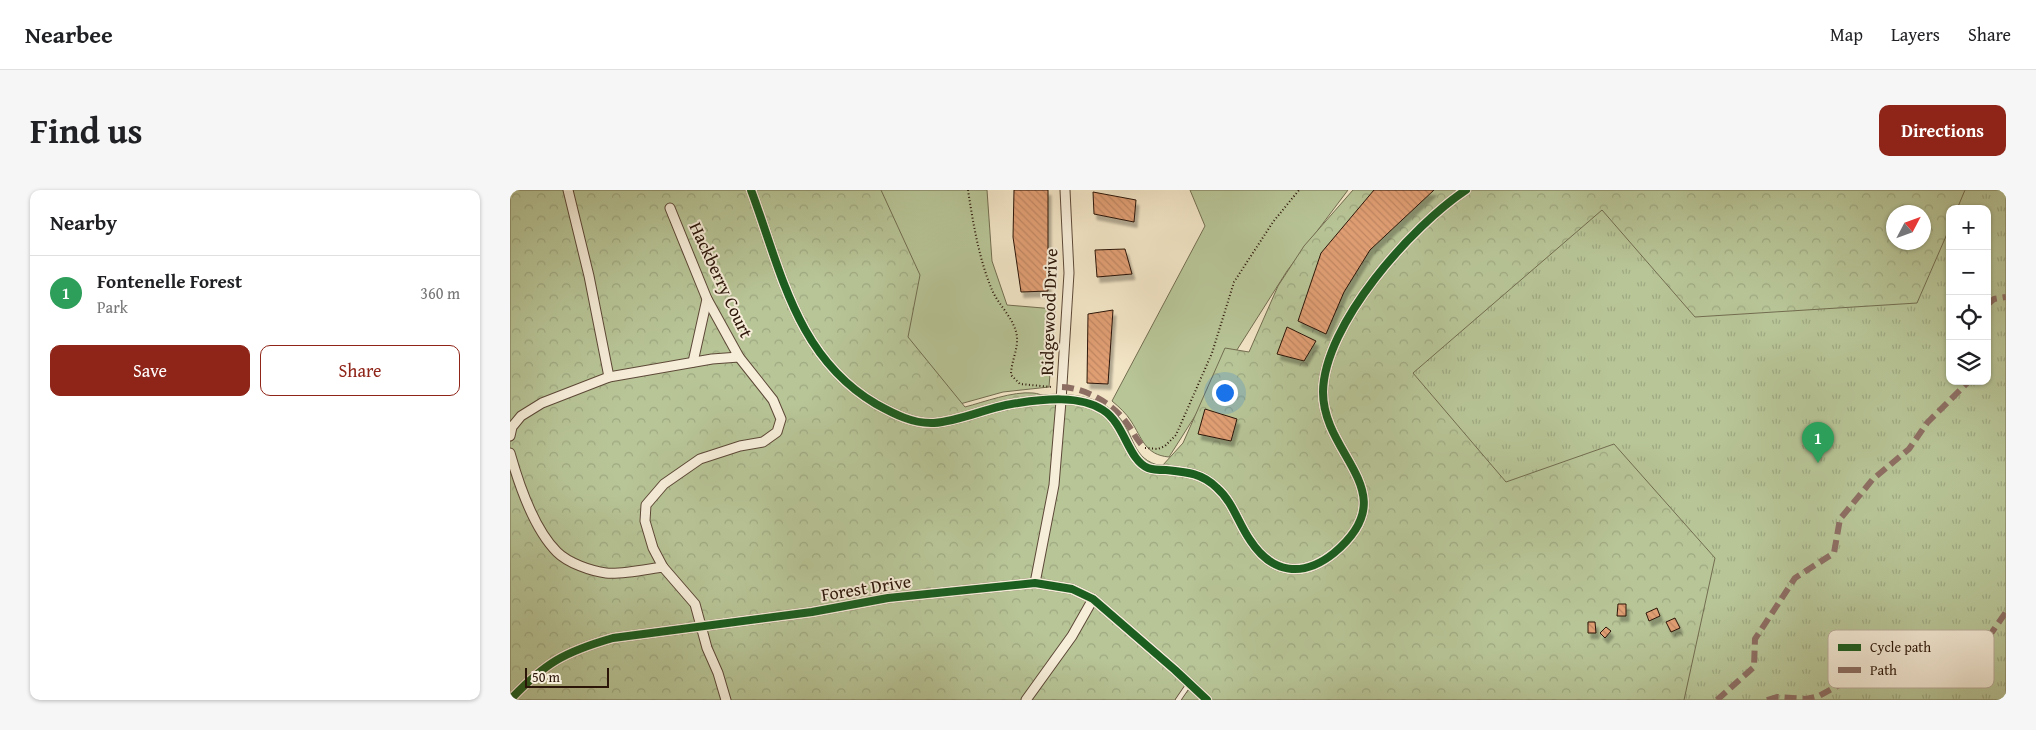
<!DOCTYPE html>
<html lang="en">
<head>
<meta charset="utf-8">
<style>
  body { margin:0; font-family:"Gentium Book Plus",serif; background:#f6f6f6; color:#202124 }
  .controls { position:absolute; right:15px; top:15px; display:grid; overflow:hidden; border-radius:10px; box-shadow:0 1px 4px #0004 }
  .controls button { width:45px; height:45px; display:grid; place-items:center; padding:0; border:0; border-bottom:1px solid #e0e0e0; background:#fff; color:#202124; font:25px sans-serif }
  .compass { position:absolute; left:1376px; top:15px; width:45px; height:45px; border-radius:50%; background:#fff; box-shadow:0 1px 4px #0004; rotate:49deg }
  .scale { position:absolute; left:15px; bottom:12px; width:84px; box-sizing:border-box; padding-left:5px; border:2px solid #2b1508; border-top:0; font-size:14px; line-height:18px; white-space:nowrap; color:#2b1508; -webkit-text-stroke:4px #f7eeda; paint-order:stroke }
  .you { position:absolute; left:714px; top:202px; width:18px; height:18px; margin:-12px; border:4px solid #fff; border-radius:50%; background:#1a73e8; box-shadow:0 0 0 8px #1a73e833 }
  .badge { display:grid; place-items:center; width:32px; height:32px; border-radius:50%; background:#8f2418; color:#fff; font-size:16px; font-weight:700 }
  .pin { position:absolute; translate:-50% -41px; filter:drop-shadow(0 1px 2px #0008) }
  .pin::after { content:''; position:absolute; top:26px; width:18px; height:15px; background:inherit; clip-path:polygon(0 0,100% 0,50% 100%) }
  .list { margin:0; padding:0; list-style:none }
  h2 { display:flex; justify-content:space-between; align-items:center; height:65px; margin:0; padding:0 20px; font-size:21px }
  h2 small { font-size:16px; font-weight:400; color:#757577 }
  .list li { display:grid; grid-template-columns:32px 1fr auto; gap:15px; align-items:center; box-sizing:border-box; height:75px; padding:0 20px; border-top:1px solid #e0e0e0 }
  .list b { display:block; font-size:19px; white-space:nowrap }
  .list p { margin:0; font-size:16px; white-space:nowrap; color:#757577 }
  .list em { font-size:16px; font-style:normal; color:#757577 }
  .actions { display:flex; gap:10px; padding:15px 20px }
  .actions a { flex:1; padding:11px 0; border:1px solid #8f2418; border-radius:10px; text-align:center; font-size:18px; color:#8f2418 }
  .actions .main { background:#8f2418; color:#fff }
  .icon { flex:none; width:28px; height:28px; fill:none; stroke:currentColor; stroke-width:2; stroke-linecap:round; stroke-linejoin:round }
  .map { position:relative; flex:none; width:1496px; height:510px; overflow:hidden; border-radius:10px }
  header { display:flex; align-items:center; gap:30px; box-sizing:border-box; height:70px; padding:0 25px; background:#fff; border-bottom:1px solid #e0e0e0 }
  header strong { font-size:24px }
  nav { display:flex; gap:28px; margin-inline-start:auto; font-size:18px }
  .intro { display:flex; align-items:center; justify-content:space-between; box-sizing:border-box; height:120px; padding:0 30px }
  h1 { margin:0; font-size:35px }
  .button { padding:12px 22px; border-radius:10px; background:#8f2418; color:#fff; font-size:18px; font-weight:700 }
  main { display:flex; gap:30px; padding:0 30px }
  aside { flex:1; background:#fff; border-radius:10px; box-shadow:0 1px 4px #0004 }
  .map>svg:first-child { display:block }
  .green { fill:#b8c597; stroke:#726d50 }
  .forest { fill:url(#forest-crowns); stroke:#726d50; fill-rule:evenodd }
  .park { fill:url(#park-tufts); stroke:#726d50 }
  .building { fill:url(#building-back-hatch); stroke:#2b1508; filter:url(#shadow) }
  .lines { fill:none; stroke-linecap:round; stroke-linejoin:round }
  .lane-casing { stroke:#5d4938; stroke-width:6 }
  .street-casing { stroke:#5d4938; stroke-width:11 }
  .path { stroke:#2b1508; stroke-width:2; stroke-dasharray:1 2.5; stroke-linecap:butt }
  .lane { stroke:#f7eeda; stroke-width:4.5 }
  .street { stroke:#f7eeda; stroke-width:9 }
  .quiet { stroke:#8d6e63; stroke-width:6; stroke-dasharray:12 6; stroke-linecap:butt }
  .cycleway-casing { stroke:#f7eeda; stroke-width:11 }
  .cycleway { stroke:#1b5e20; stroke-width:8 }
  .labels { text-anchor:middle; stroke-width:4; stroke-linejoin:round; paint-order:stroke }
  .street-label { font-size:18px; fill:#2b1508; stroke:#f7eeda }
  .key { fill:#f7eeda; stroke:#baad9b; stroke-width:1 }
  .key-label { font-size:14px; fill:#2b1508 }
</style>
</head>
<body>
<header>
<strong>Nearbee</strong>
<nav><a>Map</a><a>Layers</a><a>Share</a></nav>
</header>
<div class="intro"><h1>Find us</h1><a class="button">Directions</a></div>
<main>
<aside>
<h2>Nearby<small></small></h2>
<ul class="list">
<li><span class="badge" style="background:#2e9e5b">1</span><div><b>Fontenelle Forest</b><p>Park</p></div><em>360 m</em></li>
</ul>
<div class="actions"><a class="main">Save</a><a>Share</a></div>
</aside>
<div class="map">
<svg width="1496" height="510" viewBox="0 0 1496 510">
  <defs>
    <pattern id="forest-crowns" width="20" height="18" patternUnits="userSpaceOnUse" patternTransform="scale(1.25)"><rect width="20" height="18" fill="#b8c597"/><path d="M2 6a3 3 0 1 1 6 0M12 15a3 3 0 1 1 6 0" fill="none" stroke="#9ea881"/></pattern>
    <pattern id="park-tufts" width="24" height="20" patternUnits="userSpaceOnUse" patternTransform="scale(1.25)"><rect width="24" height="20" fill="#b8c597"/><path d="M3 7l-1-3M5 7V3M7 7l1-3M15 17l-1-3M17 17v-4M19 17l1-3" fill="none" stroke="#9ea881"/></pattern>
    <pattern id="building-back-hatch" width="6" height="6" patternUnits="userSpaceOnUse" patternTransform="scale(1.25)"><rect width="6" height="6" fill="#e09e73"/><path d="M-1 5l2 2M0 0l6 6M5-1l2 2" fill="none" stroke="#c08762"/></pattern>
    <filter id="shadow"><feDropShadow dx="3" dy="5.5" stdDeviation="1" flood-color="#0004"/></filter>
  </defs>
  <rect width="100%" height="100%" fill="#f2e5c6"/>
  <filter id="stains"><feTurbulence type="fractalNoise" baseFrequency=".004" numOctaves="4"/><feColorMatrix values="0 0 0 0 .2 0 0 0 0 .09 0 0 0 0 .02 0 0 0 .5 -.17"/></filter>
  <radialGradient id="worn" r=".72"><stop offset=".6" stop-color="#630" stop-opacity="0"/><stop offset="1" stop-color="#630" stop-opacity=".3"/></radialGradient>
  <g class="green">
    <polygon points="326,0 477,0 482,71 497,115 545,119 539,197 493,202 450,214 371,121"/>
    <path d="M680 0H838L777 81 659 267C635 265 632 248 621 231 616 223 609 217 602 211L695 36Z"/>
  </g>
  <path class="forest" d="M0 0H371L410 85 398 147 455 217C474 212 503 201 523 203 528 203 532 206 538 206 562 209 587 205 606 224 626 243 620 270 652 276L673 253 715 158 739 162 768 96 794 56 843 0H1496V510H0ZM1440 19H1477V191H1440ZM1384 22H1414V52H1384Z"/>
  <polygon class="park" points="1455,0 1496,0 1496,510 1174,510 1205,368 1104,254 996,292 903,183 1092,20 1185,127 1407,113 1440,37 1440,191 1477,191 1477,19 1447,19"/>
  <g class="building">
    <polygon points="504,0 538,0 538,101 511,102 503,47"/>
    <polygon points="864,0 924,0 860,60 834,102 816,144 788,131 811,63"/>
    <polygon points="583,2 626,10 624,32 584,24"/>
    <polygon points="615,59 622,84 587,87 585,60"/>
    <polygon points="603,120 598,194 577,193 578,124"/>
    <polygon points="777,137 806,151 794,171 767,164"/>
    <polygon points="695,219 727,229 721,251 688,244"/>
    <polygon points="1108,414 1116,414 1116,426 1107,426"/>
    <polygon points="1147,418 1150,426 1139,431 1136,423"/>
    <polygon points="1165,428 1170,438 1161,442 1156,432"/>
    <polygon points="1078,432 1085,432 1086,443 1078,443"/>
    <polygon points="1096,437 1101,441 1095,448 1090,443"/>
  </g>
  <g class="lines">
    <defs>
      <polyline id="lane" points="668,510 679,494"/>
      <g id="street">
        <polyline points="58,0 79,86 99,187"/>
        <path d="M241 0C271 80 286 167 366 214 384 224 403 234 424 233 452 231 480 216 508 213 534 209 570 205 593 220 615 234 618 270 638 278 643 280 651 280 656 280 676 282 692 283 707 298 723 312 728 333 740 350 762 384 793 388 824 363 897 302 813 267 813 202 814 134 902 36 956 0"/>
        <polyline points="183,172 197,109"/>
        <polyline points="0,246 2,237 11,226 32,213 99,187 202,169 229,167"/>
        <path d="M0 263C9 295 24 339 47 362 58 373 81 381 96 383 110 385 138 379 153 377L185 414 197 458 208 483 216 510"/>
        <polyline points="153,377 143,358 135,331 136,315 154,294 190,269 230,256 253,252 267,242 271,229 263,210 229,167 197,109 160,18"/>
        <polyline points="525,393 544,295 551,211 559,83 555,0"/>
        <path d="M0 510C35 473 54 462 103 448L302 422 378 408 525 393 562 399 583 409 665 480 697 510"/>
        <polyline points="516,510 562,446 583,409"/>
      </g>
    </defs>
    <use href="#lane" class="lane-casing"/>
    <use href="#street" class="street-casing"/>
    <g class="path">
      <path d="M458 0C463 33 469 69 482 100 489 116 505 129 507 147 508 160 501 172 501 185L510 194 542 197"/>
      <polyline points="635,258 648,259 655,256 666,245 702,163 724,92 763,32 789,0"/>
    </g>
    <use href="#lane" class="lane"/>
    <use href="#street" class="street"/>
    <g class="quiet">
      <polyline points="1477,115 1484,109 1496,107"/>
      <path d="M552 197C575 198 602 213 616 232 623 241 626 250 635 258"/>
      <polyline points="1207,510 1244,477 1245,449 1285,388 1324,363 1330,329 1363,289 1399,259 1417,233 1459,191"/>
      <polyline points="1257,510 1267,507 1296,509 1309,506 1329,495 1368,481 1405,476 1436,469 1463,459 1480,445 1496,422"/>
    </g>
    <defs>
      <g id="cycleway">
        <path d="M241 0C271 80 286 167 366 214 384 224 403 234 424 233 452 231 480 216 508 213 534 209 570 205 593 220 615 234 618 270 638 278 643 280 651 280 656 280 676 282 692 283 707 298 723 312 728 333 740 350 762 384 793 388 824 363 897 302 813 267 813 202 814 134 902 36 956 0"/>
        <path d="M0 510C35 473 54 462 103 448L302 422 378 408 525 393 562 399 583 409 665 480 697 510"/>
      </g>
    </defs>
    <use href="#cycleway" class="cycleway-casing"/>
    <use href="#cycleway" class="cycleway"/>
  </g>
  <g class="labels">
    <g class="street-label">
      <text transform="translate(211 90) rotate(65)" y="6">Hackberry Court</text>
      <text transform="translate(539 122) rotate(-88)" y="6">Ridgewood Drive</text>
      <text transform="translate(356 398) rotate(-9)" y="6">Forest Drive</text>
    </g>
  </g>
  <rect x="1318" y="440" width="166" height="58" rx="8" class="key"/>
  <rect x="1328" y="454" width="23" height="7" fill="#1b5e20"/>
  <rect x="1328" y="477" width="23" height="6" fill="#8d6e63"/>
  <g class="key-label">
    <text x="1360" y="462">Cycle path</text>
    <text x="1360" y="485">Path</text>
  </g>
  <rect width="100%" height="100%" filter="url(#stains)"/>
  <rect width="100%" height="100%" fill="url(#worn)"/>
</svg>
<div class="controls">
<button>+</button>
<button>−</button>
<button><svg class="icon" aria-label="locate" viewBox="0 0 24 24"><circle cx="12" cy="12" r="6"/><path d="M12 2v4M12 18v4M2 12h4M18 12h4"/></svg></button>
<button><svg class="icon" aria-label="layers" viewBox="0 0 24 24"><path d="M12 4l9 5-9 5-9-5zM3 14l9 5 9-5"/></svg></button>
</div>
<svg class="compass" viewBox="-18 -18 36 36"><path d="M0-13l5 13h-10z" fill="#e53935"/><path d="M0 13l5-13h-10z" fill="#757577"/></svg>
<div class="scale">50 m</div>
<div class="you"></div>
<div class="pin badge" style="left:1308px;top:273px;background:#2e9e5b">1</div>
</div>
</main>
</body>
</html>
